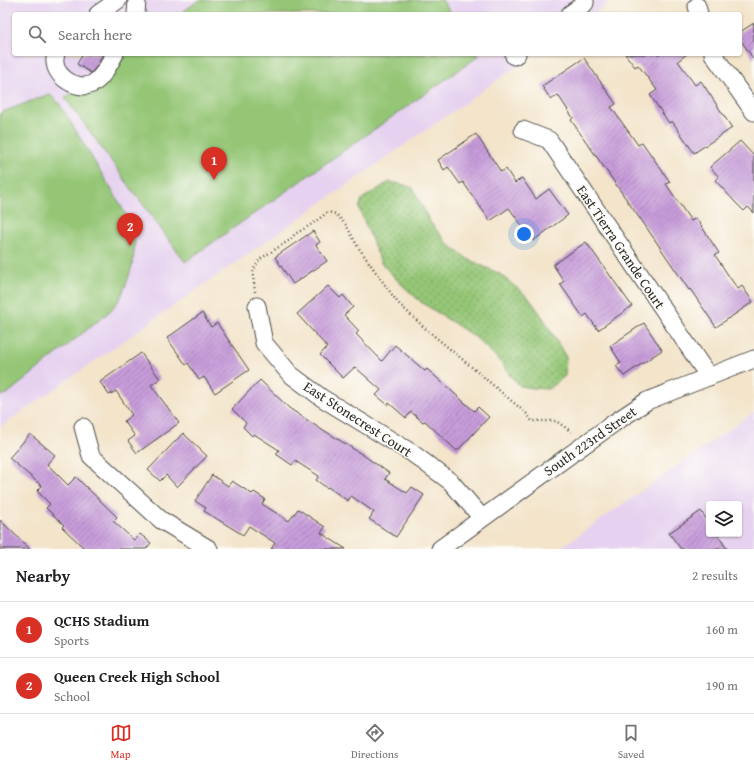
<!DOCTYPE html>
<html lang="en">
<head>
<meta charset="utf-8">
<style>
  body { margin:0; font-family:"Gentium Book Plus",serif; background:#f6f6f6; color:#202124 }
  .controls { position:absolute; right:12px; bottom:12px; display:grid; overflow:hidden; border-radius:4px; box-shadow:0 1px 3px #0004 }
  .controls button { width:36px; height:36px; display:grid; place-items:center; padding:0; border:0; border-bottom:1px solid #e0e0e0; background:#fff; color:#202124; font:20px sans-serif }
  .you { position:absolute; left:524px; top:234px; width:14px; height:14px; margin:-10px; border:3px solid #fff; border-radius:50%; background:#1a73e8; box-shadow:0 0 0 6px #1a73e833 }
  .badge { display:grid; place-items:center; width:26px; height:26px; border-radius:50%; background:#d93025; color:#fff; font-size:13px; font-weight:700 }
  .pin { position:absolute; translate:-50% -33px; filter:drop-shadow(0 1px 2px #0008) }
  .pin::after { content:''; position:absolute; top:21px; width:14px; height:12px; background:inherit; clip-path:polygon(0 0,100% 0,50% 100%) }
  .list { margin:0; padding:0; list-style:none }
  h2 { display:flex; justify-content:space-between; align-items:center; height:52px; margin:0; padding:0 16px; font-size:17px }
  h2 small { font-size:13px; font-weight:400; color:#757577 }
  .list li { display:grid; grid-template-columns:26px 1fr auto; gap:12px; align-items:center; box-sizing:border-box; height:56px; padding:0 16px; border-top:1px solid #e0e0e0 }
  .list b { display:block; font-size:15px; white-space:nowrap }
  .list p { margin:0; font-size:13px; white-space:nowrap; color:#757577 }
  .list em { font-size:13px; font-style:normal; color:#757577 }
  .icon { flex:none; width:22px; height:22px; fill:none; stroke:currentColor; stroke-width:2; stroke-linecap:round; stroke-linejoin:round }
  .map { position:relative; flex:none; width:754px; height:549px; overflow:hidden }
  .search { position:absolute; background:#fff; box-shadow:0 1px 3px #0004; left:12px; right:12px; top:12px; height:44px; display:flex; align-items:center; gap:10px; box-sizing:border-box; padding:0 14px; border-radius:4px; color:#757577; font-size:15px }
  .sheet { height:164px; background:#fff }
  nav { display:flex; justify-content:space-around; align-items:center; box-sizing:border-box; height:56px; border-top:1px solid #e0e0e0; background:#fff; font-size:11px; color:#757577 }
  nav a { display:grid; justify-items:center; gap:2px }
  nav .on { color:#d93025 }
  .map>svg:first-child { display:block }
  .built { fill:#e6d2f0; fill-rule:evenodd }
  .grass { fill:url(#grass-dots); stroke:#607850 }
  .pitch { fill:#94c676; stroke:#607850 }
  .building { fill:url(#building-hatch) }
  .lines { fill:none; stroke-linecap:round; stroke-linejoin:round }
  .minor-casing { stroke:#494743; stroke-width:19 }
  .path { stroke:#494743; stroke-width:2.5; stroke-dasharray:1 3; stroke-linecap:butt }
  .minor { stroke:#fff; stroke-width:17 }
  .labels { text-anchor:middle; stroke-width:3; stroke-linejoin:round; paint-order:stroke }
  .street-label { font-size:14px; fill:#2b2b2b; stroke:#fdfcf7 }
</style>
</head>
<body>
<div class="map">
<svg width="754" height="549" viewBox="0 0 754 549">
  <defs>
    <pattern id="grass-dots" width="8" height="8" patternUnits="userSpaceOnUse"><rect width="8" height="8" fill="#94c676"/><path d="M2 2h.1M6 6h.1" fill="none" stroke="#79a161" stroke-width="1.8" stroke-linecap="round"/></pattern>
    <pattern id="building-hatch" width="6" height="6" patternUnits="userSpaceOnUse"><rect width="6" height="6" fill="#c79cda"/><path d="M-1 1l2-2M0 6l6-6M5 7l2-2" fill="none" stroke="#a27fb1"/></pattern>
  </defs>
  <rect width="100%" height="100%" fill="#fdfcf7"/>
  <filter id="ink" filterUnits="userSpaceOnUse"><feTurbulence type="fractalNoise" baseFrequency=".025" numOctaves="2"/><feDisplacementMap in="SourceGraphic" scale="8" xChannelSelector="R" yChannelSelector="G"/><feConvolveMatrix kernelMatrix="1 2 1 2 8 2 1 2 1" color-interpolation-filters="sRGB"/></filter>
  <filter id="wash" filterUnits="userSpaceOnUse"><feTurbulence type="fractalNoise" baseFrequency=".012" numOctaves="4" result="noise"/><feDisplacementMap in="SourceGraphic" scale="16" xChannelSelector="R" yChannelSelector="G"/><feGaussianBlur stdDeviation="0.9" result="paint"/><feColorMatrix in="noise" values="0 0 0 0 0 0 0 0 0 0 0 0 0 0 0 0 0 1.4 0 .05"/><feComposite in="paint" operator="in"/></filter>
  <g filter="url(#wash)">
    <rect width="100%" height="100%" fill="#f3e4ca"/>
    <g class="built">
      <polygon points="0,0 613,0 593,14 14,14 14,54 535,54 0,427"/>
      <path d="M754 412V549H559ZM709 504H739V534H709Z"/>
    </g>
    <polygon class="grass" points="389,182 401,184 413,188 430,222 449,245 468,259 500,274 529,298 542,316 566,357 565,376 548,389 532,388 520,386 511,377 501,362 475,337 421,302 402,285 381,263 359,208 362,199"/>
    <g class="pitch">
      <polygon points="199,0 442,0 452,14 180,14"/>
      <polygon points="125,54 478,54 479,56 185,262 65,98"/>
      <polygon points="49,94 59,103 119,202 129,221 135,242 133,263 127,282 120,299 109,312 7,394 0,396 0,113"/>
    </g>
    <g id="blocks">
      <g class="building">
        <polygon points="754,23 754,60 740,39 740,32"/>
        <polygon points="83,54 103,54 97,66 91,73 77,64"/>
        <polygon points="625,54 687,54 678,61 695,85 701,81 732,128 694,153 672,121 669,123 650,95 657,90 638,65 635,67"/>
        <polygon points="584,58 616,104 611,107 638,145 642,142 670,182 666,184 691,221 696,218 719,253 715,255 730,278 738,289 742,286 753,302 716,327 690,289 689,290 640,218 640,219 571,120 573,118 558,95 551,100 542,86"/>
        <polygon points="476,134 501,172 506,169 515,183 522,178 536,199 549,189 568,215 533,241 509,208 490,221 463,182 460,184 448,167 444,170 438,160"/>
        <polygon points="740,141 754,156 754,213 748,207 744,211 735,202 715,180 719,177 710,167"/>
        <polygon points="313,231 320,242 316,245 327,261 293,284 275,257"/>
        <polygon points="586,242 632,306 598,330 587,314 583,317 560,284 564,281 553,265"/>
        <polygon points="328,286 340,298 343,295 353,307 344,315 359,331 356,334 382,361 395,345 425,371 427,369 474,411 478,407 489,417 457,451 425,421 423,422 411,412 406,418 389,403 388,405 376,395 381,390 355,367 343,378 320,355 327,347 297,314"/>
        <polygon points="202,313 211,327 217,323 249,370 215,393 204,377 199,380 188,363 186,365 167,338"/>
        <polygon points="644,323 662,350 624,376 616,366 621,363 610,346"/>
        <polygon points="141,353 160,379 151,385 179,423 137,453 128,441 135,436 124,421 132,415 116,391 109,395 100,382"/>
        <polygon points="260,380 289,408 325,432 325,431 363,455 389,473 385,479 407,493 412,487 424,495 396,537 369,519 374,512 351,496 348,501 328,487 327,488 316,480 319,476 295,461 292,465 276,454 279,450 254,434 252,436 243,427 246,423 232,409"/>
        <polygon points="183,433 207,456 177,487 166,475 160,481 148,470"/>
        <polygon points="30,434 55,455 47,464 68,485 76,477 117,517 113,521 134,540 140,534 151,543 146,549 85,549 62,527 64,525 46,508 50,504 37,491 42,486 9,458"/>
        <polygon points="212,475 228,486 232,481 252,494 254,492 265,499 262,504 289,521 298,509 325,527 321,533 346,549 271,549 275,543 249,526 243,535 204,511 206,508 195,501"/>
        <polygon points="701,511 709,523 709,534 717,534 727,549 681,549 669,533"/>
        <polygon points="0,520 30,549 0,549"/>
      </g>
    </g>
  </g>
  <g filter="url(#ink)">
    <use href="#blocks" fill-opacity="0" stroke="#494743" stroke-width="1"/>
    <g class="lines">
      <defs>
        <g id="minor">
          <polyline points="697,6 699,14"/>
          <polyline points="98,14 118,0"/>
          <polyline points="136,14 137,0"/>
          <polyline points="570,14 585,3 585,0"/>
          <path d="M56 54C49 73 75 92 92 84 103 78 109 64 115 54"/>
          <polyline points="713,54 754,112"/>
          <polyline points="514,56 517,54"/>
          <polyline points="523,130 549,140 709,377"/>
          <polyline points="257,306 264,343 290,374 322,398 412,453 451,482 482,518"/>
          <polyline points="83,427 91,456 161,520 209,549"/>
          <polyline points="440,549 614,423 647,401 754,359"/>
        </g>
      </defs>
      <use href="#minor" class="minor-casing"/>
      <polyline class="path" points="255,292 253,276 254,269 260,259 290,240 295,234 312,224 328,212 336,214 346,225 358,247 398,303 427,330 468,364 527,414 532,421 556,421 569,430 573,434"/>
      <use href="#minor" class="minor"/>
    </g>
  </g>
  <g class="labels">
    <g class="street-label">
      <text transform="translate(621 247) rotate(56)" y="5">East Tierra Grande Court</text>
      <text transform="translate(358 419) rotate(33)" y="5">East Stonecrest Court</text>
      <text transform="translate(590 441) rotate(-35)" y="5">South 223rd Street</text>
    </g>
  </g>
</svg>
<div class="controls">
<button><svg class="icon" aria-label="layers" viewBox="0 0 24 24"><path d="M12 4l9 5-9 5-9-5zM3 14l9 5 9-5"/></svg></button>
</div>
<div class="you"></div>
<div class="pin badge" style="left:214px;top:180px">1</div>
<div class="pin badge" style="left:130px;top:246px">2</div>
<div class="search"><svg class="icon" aria-label="search" viewBox="0 0 24 24"><circle cx="10" cy="10" r="6"/><path d="M15 15l6 6"/></svg>Search here</div>
</div>
<section class="sheet">
<h2>Nearby<small>2 results</small></h2>
<ul class="list">
<li><span class="badge">1</span><div><b>QCHS Stadium</b><p>Sports</p></div><em>160 m</em></li>
<li><span class="badge">2</span><div><b>Queen Creek High School</b><p>School</p></div><em>190 m</em></li>
</ul>
</section>
<nav>
<a class="on"><svg class="icon" aria-label="map" viewBox="0 0 24 24"><path d="M3 6l6-2 6 2 6-2v14l-6 2-6-2-6 2zM9 4v14M15 6v14"/></svg>Map</a>
<a><svg class="icon" aria-label="directions" viewBox="0 0 24 24"><path d="M12 3l9 9-9 9-9-9zM9 14v-3h6M13 9l2 2-2 2"/></svg>Directions</a>
<a><svg class="icon" aria-label="saved" viewBox="0 0 24 24"><path d="M7 4h10v16l-5-4-5 4z"/></svg>Saved</a>
</nav>
</body>
</html>
